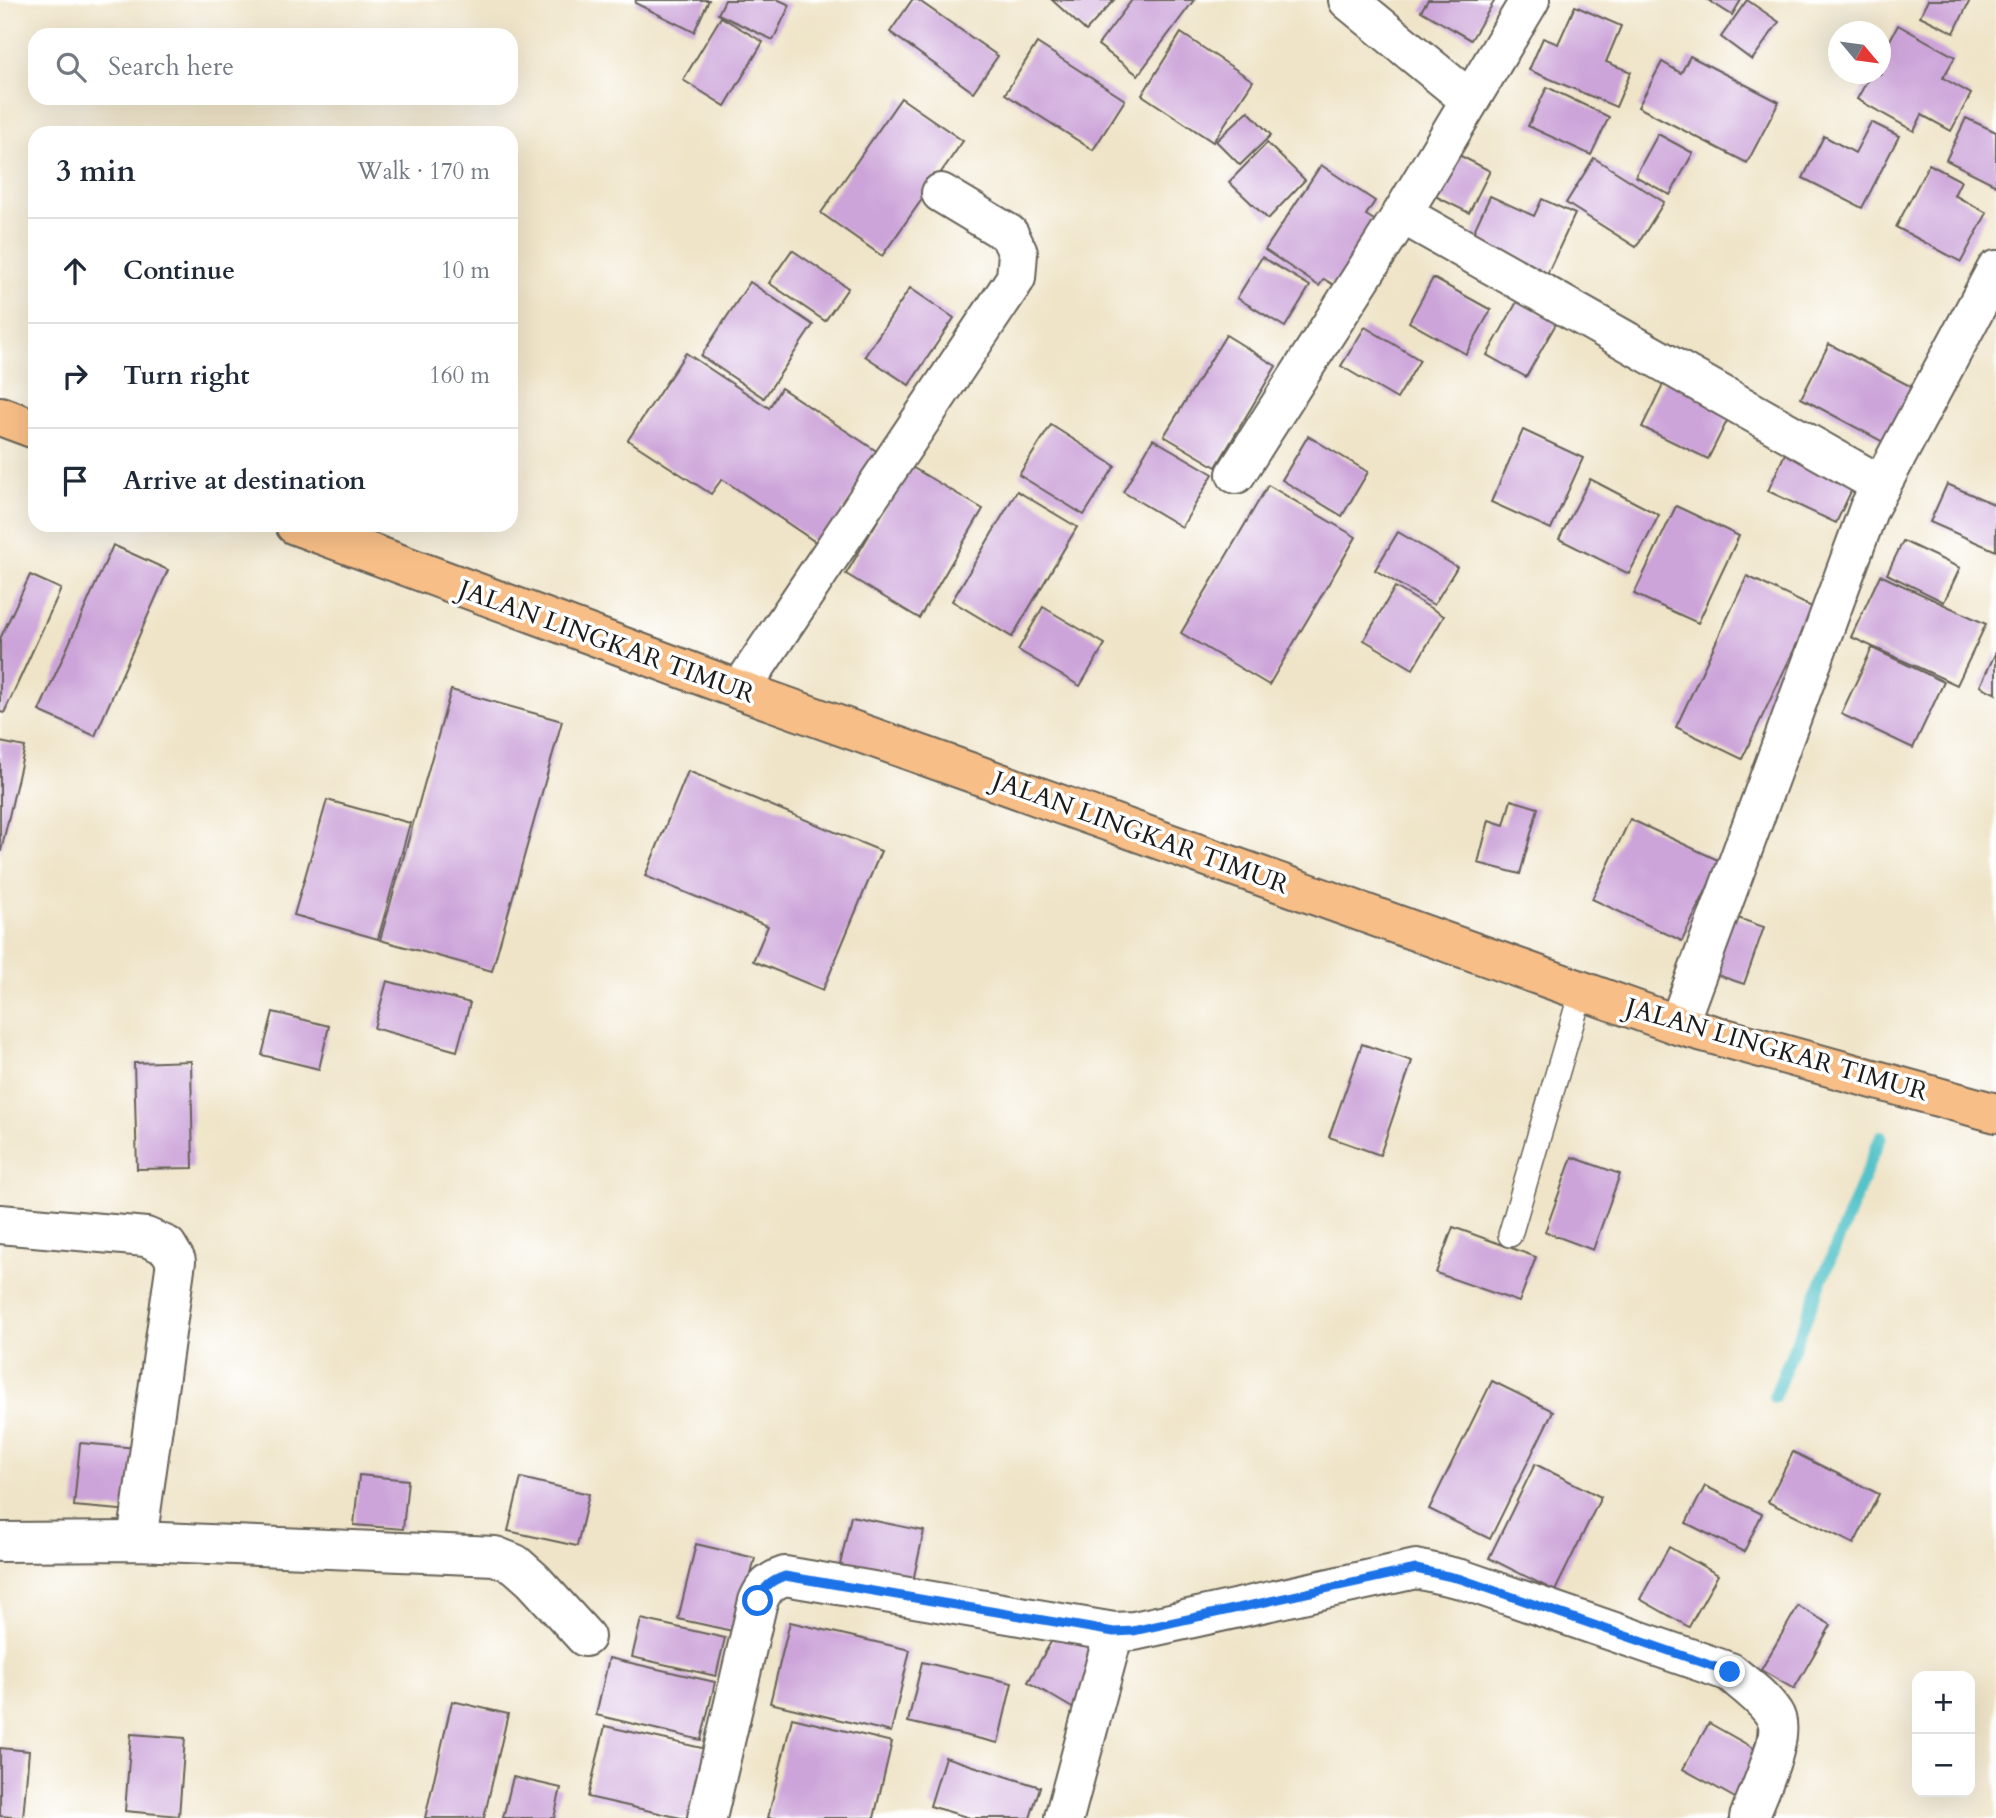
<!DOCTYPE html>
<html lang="en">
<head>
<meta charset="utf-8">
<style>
  body { margin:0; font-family:Cardo,serif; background:#f2f2f3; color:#1f2937 }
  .controls { position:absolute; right:21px; bottom:21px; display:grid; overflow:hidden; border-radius:14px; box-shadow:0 7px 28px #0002 }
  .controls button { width:63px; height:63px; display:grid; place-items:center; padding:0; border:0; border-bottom:2px solid #e0e1e3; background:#fff; color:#1f2937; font:35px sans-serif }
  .compass { position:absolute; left:1828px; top:21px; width:63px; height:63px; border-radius:50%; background:#fff; box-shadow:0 7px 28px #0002; rotate:119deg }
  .stop { position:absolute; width:21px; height:21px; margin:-16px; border:5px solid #1a73e8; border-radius:50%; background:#fff }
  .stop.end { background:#1a73e8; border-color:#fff; box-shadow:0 2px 7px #0008 }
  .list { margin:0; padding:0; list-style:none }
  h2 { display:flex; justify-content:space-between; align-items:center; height:91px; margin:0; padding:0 28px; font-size:30px }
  h2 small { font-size:23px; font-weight:400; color:#747a83 }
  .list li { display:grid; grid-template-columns:46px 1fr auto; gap:21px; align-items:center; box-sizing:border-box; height:105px; padding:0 28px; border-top:2px solid #e0e1e3 }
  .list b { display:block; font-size:26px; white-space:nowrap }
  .list em { font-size:23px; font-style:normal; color:#747a83 }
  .icon { flex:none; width:38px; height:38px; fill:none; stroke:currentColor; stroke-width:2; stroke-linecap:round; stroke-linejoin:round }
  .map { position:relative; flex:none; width:1996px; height:1818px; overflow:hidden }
  .search { position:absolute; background:#fff; box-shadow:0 7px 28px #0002; left:28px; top:28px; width:490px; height:77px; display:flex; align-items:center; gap:18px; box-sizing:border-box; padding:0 24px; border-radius:21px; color:#747a83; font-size:26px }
  .panel { position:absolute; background:#fff; box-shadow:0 7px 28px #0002; left:28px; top:126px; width:490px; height:406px; border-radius:21px }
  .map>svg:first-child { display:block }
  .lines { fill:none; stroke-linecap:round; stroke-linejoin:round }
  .stream { stroke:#55c3c9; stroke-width:12 }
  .building { fill:#cca4d9 }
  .service-casing { stroke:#666258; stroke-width:26 }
  .minor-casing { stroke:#666258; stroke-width:42 }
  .trunk-casing { stroke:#666258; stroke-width:42 }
  .service { stroke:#fff; stroke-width:23 }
  .minor { stroke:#fff; stroke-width:38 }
  .trunk { stroke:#f7be87; stroke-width:38 }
  .route { stroke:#1a73e8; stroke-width:9 }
  .labels { text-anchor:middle; stroke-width:7; stroke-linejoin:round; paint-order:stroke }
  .street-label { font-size:26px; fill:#1c1c1c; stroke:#fff }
</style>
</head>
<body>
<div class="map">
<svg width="1996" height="1818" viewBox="0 0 1996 1818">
  <rect width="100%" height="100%" fill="#fff"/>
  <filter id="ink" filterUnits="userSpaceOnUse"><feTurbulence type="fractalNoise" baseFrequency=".0143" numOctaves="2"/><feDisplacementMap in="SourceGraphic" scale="14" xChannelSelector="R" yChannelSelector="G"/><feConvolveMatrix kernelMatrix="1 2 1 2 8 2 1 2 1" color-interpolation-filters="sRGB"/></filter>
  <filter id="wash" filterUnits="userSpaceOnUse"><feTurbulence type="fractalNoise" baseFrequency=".00686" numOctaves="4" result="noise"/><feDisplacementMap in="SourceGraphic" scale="28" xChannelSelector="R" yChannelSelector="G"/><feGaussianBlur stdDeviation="1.57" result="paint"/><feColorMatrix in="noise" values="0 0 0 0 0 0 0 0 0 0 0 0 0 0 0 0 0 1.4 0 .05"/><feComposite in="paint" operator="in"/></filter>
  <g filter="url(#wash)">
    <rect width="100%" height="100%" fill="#efe4c8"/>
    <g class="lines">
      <polyline class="stream" points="1774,1397 1881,1136"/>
    </g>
    <g id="blocks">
      <g class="building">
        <polygon points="636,0 709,0 694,32 635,3"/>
        <polygon points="725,0 779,0 790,5 773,40 718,14"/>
        <polygon points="912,0 918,0 998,56 973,92 890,32"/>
        <polygon points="1052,0 1114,0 1086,31"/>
        <polygon points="1132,0 1194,0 1138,75 1098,45"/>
        <polygon points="1428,0 1495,0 1471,40 1421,11"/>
        <polygon points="1708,0 1741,0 1732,15"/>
        <polygon points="1747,0 1779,22 1752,60 1721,37"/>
        <polygon points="1928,0 1970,0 1954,33 1920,16"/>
        <polygon points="1575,6 1621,26 1606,62 1631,72 1616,107 1529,70 1543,38 1558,44"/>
        <polygon points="721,17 763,42 725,106 683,80"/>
        <polygon points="1898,25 1955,57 1943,78 1971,94 1951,131 1922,115 1914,131 1857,99 1871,74 1881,74 1881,57"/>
        <polygon points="1181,33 1253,81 1213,142 1142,95"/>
        <polygon points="1037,43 1125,100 1093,150 1005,94"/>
        <polygon points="1690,56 1779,102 1747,163 1638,107 1662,62 1681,73"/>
        <polygon points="1547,87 1609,117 1591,155 1528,126"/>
        <polygon points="901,98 963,141 882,256 821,213"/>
        <polygon points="1248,111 1271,135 1240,165 1216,141"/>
        <polygon points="1966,118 1996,132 1996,185 1946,160"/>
        <polygon points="1871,122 1899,136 1862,208 1803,178 1824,136 1855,153"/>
        <polygon points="1658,134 1693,153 1670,195 1635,176"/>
        <polygon points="1267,143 1305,180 1268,219 1229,182"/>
        <polygon points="1457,154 1490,171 1469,213 1435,196"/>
        <polygon points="1594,158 1664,202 1636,247 1566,203"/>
        <polygon points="1929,164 1961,181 1954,195 1987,213 1961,262 1896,227"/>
        <polygon points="1321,165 1375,201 1366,215 1384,226 1342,290 1324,279 1319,286 1265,250"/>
        <polygon points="1490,196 1534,216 1542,199 1575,214 1544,281 1467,246"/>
        <polygon points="792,250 848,288 825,321 769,283"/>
        <polygon points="1262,257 1310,286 1285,327 1237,298"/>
        <polygon points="1433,278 1491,310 1466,354 1409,322"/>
        <polygon points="750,282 813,325 764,398 701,356"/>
        <polygon points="910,288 954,318 909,385 865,356"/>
        <polygon points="1518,300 1557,322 1526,377 1487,355"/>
        <polygon points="1365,327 1420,360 1397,399 1341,366"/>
        <polygon points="1226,335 1276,366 1216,467 1164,436"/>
        <polygon points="1829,344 1912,387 1883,442 1801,398"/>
        <polygon points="686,353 769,408 781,388 881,454 820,545 722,479 711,494 628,440"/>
        <polygon points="1666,378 1732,411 1708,459 1642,427"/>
        <polygon points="1051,425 1115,466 1084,515 1019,475"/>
        <polygon points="1523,430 1583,458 1551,529 1491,502"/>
        <polygon points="1308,436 1368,472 1342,516 1282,480"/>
        <polygon points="1153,439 1213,474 1182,527 1123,492"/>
        <polygon points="1787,449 1856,481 1836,523 1768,491"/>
        <polygon points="910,466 983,509 919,618 846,574"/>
        <polygon points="1590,479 1659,515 1629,574 1559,539"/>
        <polygon points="1947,484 1996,505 1996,551 1930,522"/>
        <polygon points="1268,485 1356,537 1269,685 1181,633"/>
        <polygon points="1017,491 1077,527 1012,637 952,601"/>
        <polygon points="1676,506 1739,536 1698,623 1634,594"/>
        <polygon points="1398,532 1457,567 1434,605 1375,570"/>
        <polygon points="1903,541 1960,568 1944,602 1887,574"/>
        <polygon points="113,545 168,570 95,736 39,711"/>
        <polygon points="30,575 61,589 4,713 0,712 0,639"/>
        <polygon points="1880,575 1986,624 1957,685 1851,637"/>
        <polygon points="1747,576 1814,608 1742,759 1676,727"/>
        <polygon points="1395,587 1444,616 1413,669 1364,640"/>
        <polygon points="1043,607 1105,644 1080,686 1018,650"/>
        <polygon points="1872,648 1944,682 1913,748 1841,714"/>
        <polygon points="1996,652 1996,694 1980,686"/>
        <polygon points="451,690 562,721 492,971 380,940"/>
        <polygon points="0,742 25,747 1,851 0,851"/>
        <polygon points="688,771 881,851 823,990 753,961 768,926 645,876"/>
        <polygon points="327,800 410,823 378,939 294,915"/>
        <polygon points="1511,800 1538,808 1520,874 1478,863 1489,820 1504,825"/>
        <polygon points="1630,819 1720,861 1682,941 1592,899"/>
        <polygon points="1729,915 1764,927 1744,984 1708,972"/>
        <polygon points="387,981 470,1003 457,1051 374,1028"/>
        <polygon points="273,1012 329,1026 319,1069 262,1055"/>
        <polygon points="1362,1044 1412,1061 1380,1155 1329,1137"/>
        <polygon points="191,1061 193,1168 137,1169 134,1063"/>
        <polygon points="1572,1157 1620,1174 1593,1250 1545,1232"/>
        <polygon points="1453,1227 1536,1257 1519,1302 1436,1273"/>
        <polygon points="1492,1381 1553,1411 1490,1539 1429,1509"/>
        <polygon points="80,1443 137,1448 131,1511 74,1506"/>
        <polygon points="1793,1452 1879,1494 1854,1544 1768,1502"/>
        <polygon points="1535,1464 1601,1497 1555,1591 1489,1558"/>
        <polygon points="359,1475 408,1480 403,1529 354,1525"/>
        <polygon points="521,1478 589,1494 577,1546 508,1531"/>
        <polygon points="1705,1486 1762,1514 1744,1552 1686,1523"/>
        <polygon points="851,1516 924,1531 913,1581 840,1565"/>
        <polygon points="696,1544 755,1558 737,1632 678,1619"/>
        <polygon points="1669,1547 1718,1575 1689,1627 1640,1599"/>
        <polygon points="1798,1606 1831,1625 1794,1689 1761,1670"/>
        <polygon points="641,1619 725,1638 716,1676 632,1657"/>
        <polygon points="790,1622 910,1650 891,1732 770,1703"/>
        <polygon points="1059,1628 1105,1655 1074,1709 1028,1682"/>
        <polygon points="609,1658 715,1682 701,1740 596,1715"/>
        <polygon points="922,1662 1012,1683 998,1743 908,1722"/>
        <polygon points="452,1701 508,1714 484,1818 425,1818"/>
        <polygon points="792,1718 892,1742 874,1818 768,1818"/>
        <polygon points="1709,1723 1762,1753 1737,1799 1683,1769"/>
        <polygon points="605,1726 715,1751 700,1818 681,1818 588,1797"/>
        <polygon points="131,1734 185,1738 179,1816 125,1811"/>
        <polygon points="0,1748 29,1751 23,1818 0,1816"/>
        <polygon points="945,1757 1040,1787 1030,1818 970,1818 930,1806"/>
        <polygon points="513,1777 561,1788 554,1818 503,1818"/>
      </g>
    </g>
  </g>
  <g filter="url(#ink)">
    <use href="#blocks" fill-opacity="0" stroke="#666258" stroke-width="2"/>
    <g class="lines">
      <defs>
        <polyline id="service" points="1510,1235 1582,989"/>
        <g id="minor">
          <polyline points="1348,0 1470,100"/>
          <polyline points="1402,214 1881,485"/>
          <polyline points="1236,474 1402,214 1530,0"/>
          <polyline points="740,690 1016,278 1018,253 1009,234 941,193"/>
          <polyline points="1678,1025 1869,508 1996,270"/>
          <polyline points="0,1224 146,1237 167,1246 176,1261 137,1541"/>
          <polyline points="0,1542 137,1541 495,1556 515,1564 533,1580 585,1637"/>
          <path d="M707 1818 758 1601C764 1587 770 1581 785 1576L1114 1632"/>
          <path d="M1064 1818 1114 1632 1134 1631 1416 1569 1461 1579 1730 1672C1745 1685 1763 1697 1774 1714 1788 1734 1757 1795 1749 1818"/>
        </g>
        <g id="trunk">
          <polyline points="0,416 35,429"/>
          <polyline points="295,525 740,690 1678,1025 1996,1113"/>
        </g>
      </defs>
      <use href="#service" class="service-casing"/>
      <use href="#minor" class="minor-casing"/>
      <use href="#trunk" class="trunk-casing"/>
      <use href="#service" class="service"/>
      <use href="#minor" class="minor"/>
      <use href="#trunk" class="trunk"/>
    </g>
  </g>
  <g class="lines" filter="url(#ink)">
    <path class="route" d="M758 1601C764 1587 770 1581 785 1576L1114 1632 1133 1631 1416 1569 1461 1579 1730 1672"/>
  </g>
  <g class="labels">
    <g class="street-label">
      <text transform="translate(607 641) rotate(20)" y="9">JALAN LINGKAR TIMUR</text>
      <text transform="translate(1141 832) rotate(20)" y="9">JALAN LINGKAR TIMUR</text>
      <text transform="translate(1777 1049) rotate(16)" y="9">JALAN LINGKAR TIMUR</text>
    </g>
  </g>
</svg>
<div class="controls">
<button>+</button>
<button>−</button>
</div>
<svg class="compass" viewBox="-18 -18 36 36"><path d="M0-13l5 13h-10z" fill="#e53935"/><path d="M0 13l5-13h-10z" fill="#747a83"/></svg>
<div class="stop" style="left:758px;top:1601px"></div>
<div class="stop end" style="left:1730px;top:1672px"></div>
<div class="search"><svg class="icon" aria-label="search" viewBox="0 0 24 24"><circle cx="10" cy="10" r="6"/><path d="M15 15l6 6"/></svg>Search here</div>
<section class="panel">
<h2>3 min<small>Walk · 170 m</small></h2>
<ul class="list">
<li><svg class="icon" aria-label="ahead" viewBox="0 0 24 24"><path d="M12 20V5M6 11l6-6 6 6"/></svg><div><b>Continue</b></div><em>10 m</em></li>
<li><svg class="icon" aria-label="right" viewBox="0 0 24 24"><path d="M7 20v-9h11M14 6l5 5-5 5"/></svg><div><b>Turn right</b></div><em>160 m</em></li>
<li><svg class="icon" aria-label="arrive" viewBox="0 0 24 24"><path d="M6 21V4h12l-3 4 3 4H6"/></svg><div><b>Arrive at destination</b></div></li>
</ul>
</section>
</div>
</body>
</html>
